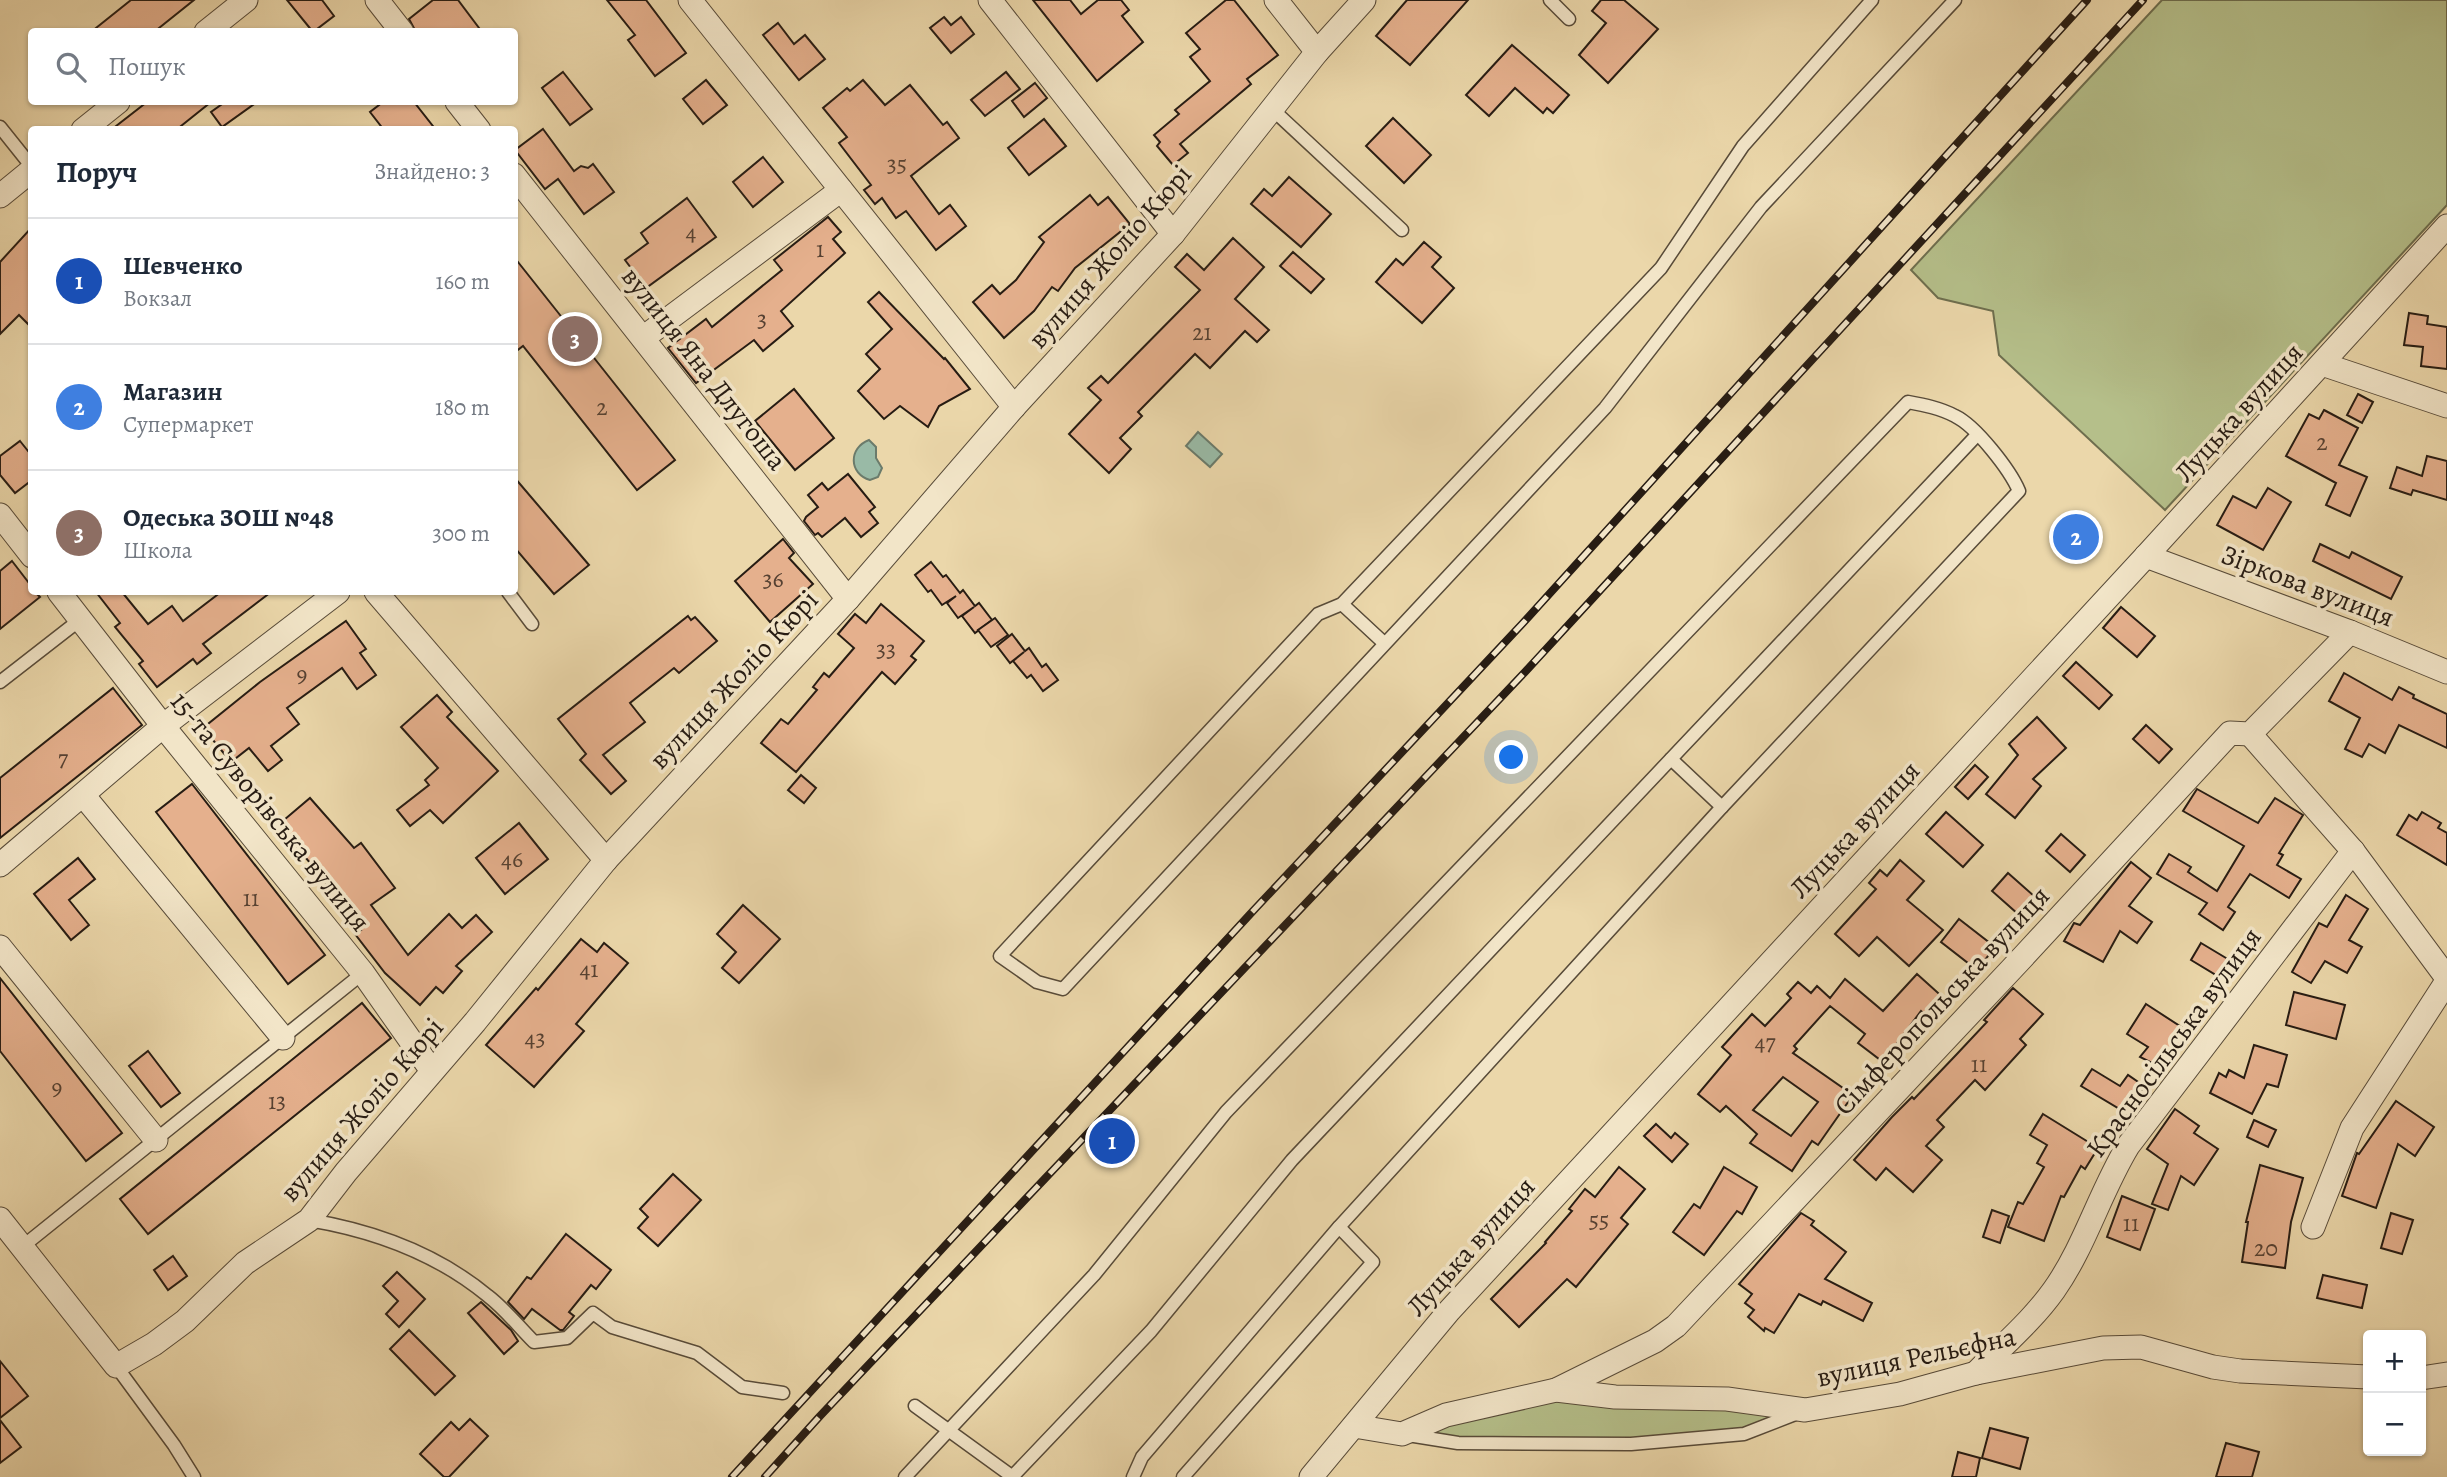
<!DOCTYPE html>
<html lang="uk">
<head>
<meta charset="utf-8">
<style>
  body { margin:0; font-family:Alegreya,serif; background:#f6f6f7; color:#1f2937 }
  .controls { position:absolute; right:21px; bottom:21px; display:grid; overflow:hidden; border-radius:7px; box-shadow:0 2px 5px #0004 }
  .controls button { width:63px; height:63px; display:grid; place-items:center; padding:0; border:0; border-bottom:2px solid #e0e1e3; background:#fff; color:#1f2937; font:35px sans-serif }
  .you { position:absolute; left:1512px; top:758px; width:24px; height:24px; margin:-18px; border:5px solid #fff; border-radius:50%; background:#1a73e8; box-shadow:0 0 0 10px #1a73e833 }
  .badge { display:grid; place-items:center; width:46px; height:46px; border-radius:50%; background:#ea580c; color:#fff; font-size:23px; font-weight:700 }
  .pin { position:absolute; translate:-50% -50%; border:4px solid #fff; box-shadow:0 2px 7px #0006 }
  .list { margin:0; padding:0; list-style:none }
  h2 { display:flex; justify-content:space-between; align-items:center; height:91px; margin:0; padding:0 28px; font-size:30px }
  h2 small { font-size:23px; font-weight:400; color:#747a83 }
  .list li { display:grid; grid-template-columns:46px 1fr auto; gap:21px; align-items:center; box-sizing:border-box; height:126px; padding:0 28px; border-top:2px solid #e0e1e3 }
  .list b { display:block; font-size:26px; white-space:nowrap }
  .list p { margin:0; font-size:23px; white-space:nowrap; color:#747a83 }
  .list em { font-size:23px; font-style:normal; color:#747a83 }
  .icon { flex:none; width:38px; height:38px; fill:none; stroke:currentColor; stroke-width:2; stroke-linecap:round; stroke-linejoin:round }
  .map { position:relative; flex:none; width:2447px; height:1477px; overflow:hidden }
  .search { position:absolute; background:#fff; box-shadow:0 2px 5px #0004; left:28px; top:28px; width:490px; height:77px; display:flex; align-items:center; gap:18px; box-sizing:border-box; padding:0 24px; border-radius:7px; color:#747a83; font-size:26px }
  .panel { position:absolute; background:#fff; box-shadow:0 2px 5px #0004; left:28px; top:126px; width:490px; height:469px; border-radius:7px }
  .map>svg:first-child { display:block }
  .green { fill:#b5bf8a; stroke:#6e6e4e; stroke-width:2 }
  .water { fill:#99baa6; stroke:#6b7b6b; stroke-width:2 }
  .building { fill:#e5b08d; stroke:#271c13; stroke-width:2; fill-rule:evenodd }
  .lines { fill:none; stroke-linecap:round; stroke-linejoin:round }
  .service-casing { stroke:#584b39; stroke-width:15 }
  .minor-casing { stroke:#584b39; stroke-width:25 }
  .service { stroke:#f2e5c8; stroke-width:12 }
  .minor { stroke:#f2e5c8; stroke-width:23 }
  .rail-casing { stroke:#271c13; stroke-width:8 }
  .rail { stroke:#f2e5c8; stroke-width:5; stroke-dasharray:16; stroke-linecap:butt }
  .labels { text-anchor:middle; stroke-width:7; stroke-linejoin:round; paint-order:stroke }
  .number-label { font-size:24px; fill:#564132 }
  .street-label { font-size:28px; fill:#271c13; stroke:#f2e5c8 }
</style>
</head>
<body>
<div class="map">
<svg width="2447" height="1477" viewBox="0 0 2447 1477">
  <rect width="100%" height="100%" fill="#ebd7aa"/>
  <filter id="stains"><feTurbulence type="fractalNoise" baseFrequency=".00286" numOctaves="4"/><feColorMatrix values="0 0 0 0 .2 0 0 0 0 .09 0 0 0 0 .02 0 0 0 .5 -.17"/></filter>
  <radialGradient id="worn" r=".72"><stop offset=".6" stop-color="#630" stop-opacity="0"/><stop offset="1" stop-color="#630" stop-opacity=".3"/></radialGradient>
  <g class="green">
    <polygon points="2162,0 2447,0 2447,205 2165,510 1999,355 1993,311 1938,298 1911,270"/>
    <polygon points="1554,1398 1727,1406 1775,1415 1743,1429 1634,1439 1459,1438 1421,1433"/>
  </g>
  <g class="water">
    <polygon points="1198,432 1222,454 1210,467 1186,446"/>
    <path d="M869 440 876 447V458L882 468 878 477 870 480C849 474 848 448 869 440Z"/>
  </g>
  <g class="building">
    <polygon points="131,0 194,0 154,32 91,32"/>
    <polygon points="287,0 322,0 334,16 313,32"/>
    <polygon points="433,0 458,0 482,32 416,32 409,19"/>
    <polygon points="607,0 646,0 686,53 655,76 628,40 635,35"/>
    <polygon points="1033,0 1070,0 1081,14 1098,0 1121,0 1129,10 1122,16 1143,42 1097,81"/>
    <polygon points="1226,0 1234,0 1278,55 1247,79 1251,84 1180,144 1188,153 1173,165 1157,146 1160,142 1154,135 1179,114 1175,110 1210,81 1190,57 1200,49 1186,33"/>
    <polygon points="1407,0 1468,0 1410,65 1376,36"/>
    <polygon points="1601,0 1624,0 1658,29 1608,83 1579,55 1606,23 1592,11"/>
    <polygon points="944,17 951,25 961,17 974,34 951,53 930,28"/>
    <polygon points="778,23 794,44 805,35 825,59 799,80 763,35"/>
    <polygon points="1512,45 1569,95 1553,113 1547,108 1543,113 1515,88 1489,116 1466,95"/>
    <polygon points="563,72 592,109 570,125 542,88"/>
    <polygon points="1006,72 1020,89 985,116 971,100"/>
    <polygon points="706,80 727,105 703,124 683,99"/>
    <polygon points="863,80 885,105 910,85 943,125 947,122 959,138 911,176 939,214 950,205 966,226 936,250 906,211 896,218 882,198 875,204 864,190 871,185 839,143 847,137 823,108 847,88 850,91"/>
    <polygon points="1035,83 1047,98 1024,117 1012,101"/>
    <polygon points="147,102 211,102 176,130 111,130"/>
    <polygon points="225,102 257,102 222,127 211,112"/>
    <polygon points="383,102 414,102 436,130 384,130 370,112"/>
    <polygon points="1393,118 1431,155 1404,183 1366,146"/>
    <polygon points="1044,119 1066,146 1029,175 1008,148"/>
    <polygon points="543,129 574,171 581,166 588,168 593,164 614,192 584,214 558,179 545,189 515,150"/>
    <polygon points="763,157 783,182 753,207 733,182"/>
    <polygon points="1289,177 1331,214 1301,247 1251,204 1264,189 1272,196"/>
    <polygon points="1090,195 1098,205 1108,197 1130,224 1075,268 1058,291 1052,287 1034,311 1004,338 973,302 992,285 1000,294 1016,280 1044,242 1039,237"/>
    <polygon points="687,198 716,237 646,288 625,260 648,243 641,233"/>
    <polygon points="828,217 841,232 833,239 845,253 781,311 793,326 763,351 754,340 696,383 668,348 706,319 712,327 782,270 774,260"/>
    <polygon points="32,227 32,328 19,315 0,334 0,262"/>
    <polygon points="1233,238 1264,267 1235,299 1269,330 1257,342 1245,331 1210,368 1195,354 1138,412 1142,416 1120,438 1131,449 1109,473 1069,434 1101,400 1088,388 1101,376 1108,383 1200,290 1175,267 1187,254 1204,270"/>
    <polygon points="1424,242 1441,257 1432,267 1454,288 1422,323 1376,282 1396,259 1403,265"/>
    <polygon points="1293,252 1324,279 1311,293 1280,266"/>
    <polygon points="514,257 675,460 637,490 523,346 514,353"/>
    <polygon points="879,292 944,359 945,358 970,389 939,406 928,427 900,406 884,419 858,391 880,369 866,354 892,329 868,302"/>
    <polygon points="2409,313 2428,316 2427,324 2447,327 2447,369 2421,366 2423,347 2404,345"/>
    <polygon points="794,389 834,438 795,470 755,421"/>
    <polygon points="2358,394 2373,402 2362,423 2347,415"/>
    <polygon points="2324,410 2358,428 2339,465 2367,477 2350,516 2326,505 2336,483 2286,456 2309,414 2319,419"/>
    <polygon points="20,441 32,456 32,480 15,493 0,475 0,456"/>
    <polygon points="2427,456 2447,461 2447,500 2413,490 2411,495 2390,488 2397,467 2422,476"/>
    <polygon points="848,474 875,507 869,512 878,523 861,537 845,518 822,537 818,533 815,535 804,521 806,517 818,507 808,495 822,483 828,490"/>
    <polygon points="514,477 589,565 554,594 514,547"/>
    <polygon points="2268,488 2291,502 2263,550 2217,525 2233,496 2256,508"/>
    <polygon points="2074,517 2094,536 2076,555 2056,535"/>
    <polygon points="783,539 794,553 789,558 813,584 770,622 735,581"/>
    <polygon points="2320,544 2349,558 2352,552 2402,577 2391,599 2313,561"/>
    <polygon points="12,561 32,587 32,592 35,592 40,597 0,629 0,571"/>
    <polygon points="931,562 943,577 946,575 960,593 963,590 975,606 979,603 992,620 975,633 962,616 974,607 958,618 947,603 956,596 942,605 931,590 928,592 915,575"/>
    <polygon points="96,592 122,592 148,624 172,606 183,621 221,592 271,592 203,644 211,653 197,664 193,659 157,687 139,664 143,661 115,627 120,623"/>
    <polygon points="881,604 924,641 911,656 916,660 895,684 882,672 796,772 761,743 781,719 788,724 817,690 813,687 824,673 829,677 854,648 838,634 855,614 866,623"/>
    <polygon points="2121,607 2155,636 2137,657 2103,628"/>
    <polygon points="688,616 691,620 695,617 717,641 679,673 674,668 630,703 645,722 603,755 626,781 611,794 580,760 586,754 558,719"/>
    <polygon points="995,618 1008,635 991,647 978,630"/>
    <polygon points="346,621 366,649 360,653 376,675 357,689 342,668 287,708 299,724 271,746 282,760 268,771 249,748 231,762 203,728 260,682"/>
    <polygon points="1012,634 1025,651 1029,648 1042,667 1046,664 1058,680 1043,691 1031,675 1027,678 1013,661 1024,652 1010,663 997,646"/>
    <polygon points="2076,662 2112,695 2099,709 2063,676"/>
    <polygon points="2344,673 2392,700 2399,687 2414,695 2413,698 2447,714 2447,748 2399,725 2385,753 2369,744 2362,757 2345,749 2360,718 2329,701"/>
    <polygon points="113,688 142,725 0,838 0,778"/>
    <polygon points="437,695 452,712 447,717 498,771 443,823 430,810 410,826 397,810 429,785 425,780 438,768 401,727"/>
    <polygon points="2037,717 2066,748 2033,779 2041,786 2015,818 1986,794 2018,755 2009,744"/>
    <polygon points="2146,725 2172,749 2159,763 2133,739"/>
    <polygon points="1975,765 1988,777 1968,799 1955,787"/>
    <polygon points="801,775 816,788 804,803 788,790"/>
    <polygon points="192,784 325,955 288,984 156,812"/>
    <polygon points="2197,789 2258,823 2275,798 2303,815 2279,853 2283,855 2277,865 2301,879 2289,898 2250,874 2228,907 2235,912 2223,930 2199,914 2207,903 2157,874 2169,854 2191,867 2188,872 2217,891 2244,846 2183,811"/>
    <polygon points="310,798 354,848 361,843 395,888 371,905 408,955 449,914 462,928 476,915 492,932 456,966 462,971 443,993 436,987 420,1005 385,973 355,934 361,930 317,871 278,825"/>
    <polygon points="1946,812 1983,845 1963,867 1926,834"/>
    <polygon points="2422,812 2441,823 2438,828 2447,833 2447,865 2397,835 2409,815 2417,820"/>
    <polygon points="519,823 548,859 505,894 476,858"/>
    <polygon points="2061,834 2085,855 2070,872 2046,851"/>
    <polygon points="78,858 95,879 69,900 89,925 71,940 34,894"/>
    <polygon points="1900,860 1924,881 1907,900 1943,930 1909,966 1877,937 1859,956 1835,934 1876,889 1869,883 1880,870 1887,876"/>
    <polygon points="2131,862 2151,878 2129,906 2152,922 2137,943 2120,931 2103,962 2064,941 2074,923 2080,925"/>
    <polygon points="2008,873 2034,896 2018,914 1992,891"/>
    <polygon points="2346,895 2368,909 2349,940 2362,947 2347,973 2325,961 2311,983 2292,972 2319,923 2327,927"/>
    <polygon points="743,905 780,939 739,983 722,968 736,952 717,934"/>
    <polygon points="1959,919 1995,947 1977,970 1941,942"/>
    <polygon points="581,939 597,952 604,943 628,963 576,1024 584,1031 534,1087 486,1045 536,988 538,990"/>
    <polygon points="2201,943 2231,961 2221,978 2191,960"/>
    <path d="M1917 974 1947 1001 1930 1019 1921 1011 1883 1062 1858 1043 1865 1034 1830 1006 1794 1046 1797 1049 1793 1053 1853 1095 1818 1145 1812 1141 1792 1171 1750 1143 1757 1134 1726 1106 1720 1112 1698 1094 1731 1055 1722 1047 1752 1014 1765 1026 1791 998 1787 994 1798 982 1811 993 1817 986 1830 998 1845 979 1883 1011ZM1783 1077 1818 1102 1791 1136 1753 1110Z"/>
    <polygon points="0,978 122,1133 86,1161 0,1051"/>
    <polygon points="2013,988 2043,1014 2020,1039 2026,1045 1985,1090 1975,1080 1937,1120 1944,1127 1926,1146 1942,1160 1913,1192 1886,1168 1876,1180 1854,1160 1892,1117 1912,1097 1914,1099 1956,1055 1987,1022 1984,1020"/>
    <polygon points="2294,992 2345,1005 2336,1039 2286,1025"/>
    <polygon points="362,1003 391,1038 148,1234 120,1199"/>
    <polygon points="2146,1004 2189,1032 2164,1066 2158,1066 2140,1057 2148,1047 2127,1034"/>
    <polygon points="2254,1045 2287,1055 2278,1087 2267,1084 2252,1114 2210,1093 2219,1073 2226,1077 2229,1070 2244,1078"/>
    <polygon points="148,1051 180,1093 161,1107 129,1066"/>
    <polygon points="2092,1069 2120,1086 2128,1075 2144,1086 2128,1114 2081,1086"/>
    <polygon points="2396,1101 2434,1127 2415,1156 2398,1144 2376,1208 2342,1196 2357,1153 2359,1154"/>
    <polygon points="2175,1109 2199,1126 2194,1133 2218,1149 2194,1185 2181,1176 2168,1210 2152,1204 2168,1164 2147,1149"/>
    <polygon points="2043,1114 2098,1148 2085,1169 2081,1166 2064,1197 2061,1196 2044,1241 2008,1227 2018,1202 2023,1204 2044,1167 2037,1163 2047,1145 2030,1135"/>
    <polygon points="2254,1120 2276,1130 2268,1147 2247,1137"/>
    <polygon points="1656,1124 1671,1138 1675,1133 1688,1144 1672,1162 1644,1136"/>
    <polygon points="2260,1165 2303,1178 2291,1222 2285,1268 2242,1262 2248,1222 2246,1222"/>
    <polygon points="1619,1167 1645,1189 1621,1218 1628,1224 1576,1287 1567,1279 1519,1327 1491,1299 1546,1243 1545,1242 1572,1211 1569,1209 1585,1189 1595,1197"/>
    <polygon points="1724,1167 1757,1187 1742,1214 1737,1211 1704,1255 1673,1232 1694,1204 1700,1208"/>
    <polygon points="673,1174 701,1200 658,1246 638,1228 648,1217 640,1209"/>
    <polygon points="2122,1196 2155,1209 2140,1250 2107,1237"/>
    <polygon points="1992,1210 2009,1216 2000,1243 1983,1237"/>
    <polygon points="1801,1213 1814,1221 1811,1225 1846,1252 1825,1279 1872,1303 1863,1321 1823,1301 1821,1305 1799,1294 1774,1333 1765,1328 1764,1331 1748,1317 1754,1310 1745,1303 1752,1294 1739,1284"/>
    <polygon points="2391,1213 2413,1220 2402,1254 2381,1248"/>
    <polygon points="566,1234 611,1270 596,1289 591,1285 569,1312 574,1316 563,1330 560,1330 532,1309 524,1319 508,1302 527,1277 531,1279"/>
    <polygon points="173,1256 187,1276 168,1290 154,1270"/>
    <polygon points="397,1272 425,1299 399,1327 386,1314 398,1301 383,1286"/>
    <polygon points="2323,1275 2367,1285 2362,1308 2317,1298"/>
    <polygon points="481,1302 511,1330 518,1341 504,1354 468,1313"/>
    <polygon points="409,1330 455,1376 435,1395 390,1349"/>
    <polygon points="0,1361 28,1396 0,1418"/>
    <polygon points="470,1419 488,1436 449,1477 444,1477 420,1454 451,1422 459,1430"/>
    <polygon points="0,1420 21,1447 0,1463"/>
    <polygon points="1990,1428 2028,1438 2020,1469 1982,1458"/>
    <polygon points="2226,1443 2259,1452 2252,1477 2216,1477"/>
    <polygon points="1958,1452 1980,1458 1976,1477 1952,1477"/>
  </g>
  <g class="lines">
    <defs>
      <g id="service">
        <polyline points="1550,0 1569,19"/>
        <polyline points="1872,0 1743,146 1661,268 1342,604 1318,614 1000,956 1037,982 1063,989 1605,408 1761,207 1955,0"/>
        <polyline points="1272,109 1402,230"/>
        <polyline points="0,127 32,167"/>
        <polyline points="508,592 532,624"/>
        <polyline points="1342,604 1384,643"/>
        <polyline points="0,682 81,619"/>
        <polyline points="1671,759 1722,807"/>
        <path d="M309 1220C375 1231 436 1253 488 1296 505 1309 519 1327 534 1342L567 1338 593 1313 612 1327 697 1353 742 1387 783 1393"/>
        <polyline points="22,1247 363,973"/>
        <polyline points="116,1366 174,1445 194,1477"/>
        <polyline points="915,1406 1013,1477"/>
        <polyline points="1408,1435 1458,1443 1631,1444 1744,1434 1798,1413"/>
        <path d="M905 1477 1094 1275 1226 1112 1908 402C1924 405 1940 408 1955 416 1976 426 2010 470 2019 491L1722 807 1339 1227 1142 1457 1133 1477"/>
        <polyline points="1012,1477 1151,1331 1292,1160 1977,435"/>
        <polyline points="1183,1477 1373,1262 1339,1227"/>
      </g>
      <g id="minor">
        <polyline points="377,0 402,32"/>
        <polyline points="690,0 1014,407"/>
        <polyline points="990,0 1173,234"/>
        <polyline points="1276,0 1317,52"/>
        <polyline points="206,32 246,0"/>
        <polyline points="457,102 479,130"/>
        <polyline points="83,130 118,102"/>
        <polyline points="514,175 848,599"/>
        <polyline points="0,196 32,170"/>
        <polyline points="643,338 841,190"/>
        <polyline points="2322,364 2447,406"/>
        <polyline points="0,515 32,556"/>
        <polyline points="2146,556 2350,632 2447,672"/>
        <polyline points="59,592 163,726 363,973 432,1071"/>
        <polyline points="376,592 606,860"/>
        <polyline points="2250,734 2353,851 2447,978"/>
        <polyline points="83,795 283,1038"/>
        <polyline points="0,865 163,726 338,592"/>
        <polyline points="0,947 156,1140"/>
        <polyline points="0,1219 116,1366 154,1344 185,1321 245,1263 309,1220 346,1172 475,1022 606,860 848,599 1014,407 1173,234 1317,52 1364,0"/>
        <polyline points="2313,1227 2352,1128 2447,981"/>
        <path d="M1976 1373C2002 1346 2032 1321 2054 1290 2085 1246 2100 1192 2128 1146L2353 851"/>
        <polyline points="2421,1378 2447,1374"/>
        <polyline points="1556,1390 1655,1341 1676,1326 2022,958 2230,733 2250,734 2350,632"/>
        <polyline points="1354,1426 1402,1434 1446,1415 1556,1390 1615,1397 1727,1399 1805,1410 1900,1394 1976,1373 2103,1348 2141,1347 2213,1367 2240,1371 2368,1377"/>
        <polyline points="1311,1477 1449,1311 2146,556 2447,226"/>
      </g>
    </defs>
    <use href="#service" class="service-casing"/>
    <use href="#minor" class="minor-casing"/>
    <use href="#service" class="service"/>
    <use href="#minor" class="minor"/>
    <defs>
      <g id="rail">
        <polyline points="732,1477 1253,911 1523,623 2087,0"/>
        <polyline points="765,1477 820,1416 1525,672 2143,0"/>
      </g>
    </defs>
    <use href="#rail" class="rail-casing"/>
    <use href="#rail" class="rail"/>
  </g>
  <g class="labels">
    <g class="number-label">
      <text x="897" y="172">35</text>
      <text x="691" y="240">4</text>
      <text x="820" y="257">1</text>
      <text x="762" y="327">3</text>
      <text x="1202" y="340">21</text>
      <text x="602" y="415">2</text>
      <text x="2322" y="450">2</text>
      <text x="773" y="587">36</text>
      <text x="886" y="657">33</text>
      <text x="302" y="682">9</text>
      <text x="63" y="766">7</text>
      <text x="512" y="867">46</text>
      <text x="251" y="906">11</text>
      <text x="589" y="977">41</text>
      <text x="535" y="1046">43</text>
      <text x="1765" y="1050">47</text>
      <text x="1979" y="1072">11</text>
      <text x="57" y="1095">9</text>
      <text x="277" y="1109">13</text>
      <text x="1599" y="1228">55</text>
      <text x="2131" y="1231">11</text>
      <text x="2266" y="1256">20</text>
    </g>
    <g class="street-label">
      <text transform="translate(1109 256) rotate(-49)" y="10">вулиця Жоліо Кюрі</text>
      <text transform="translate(705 368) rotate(52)" y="10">вулиця Яна Длугоша</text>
      <text transform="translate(2238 412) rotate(-48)" y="10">Луцька вулиця</text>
      <text transform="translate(2308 585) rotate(21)" y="10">Зіркова вулиця</text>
      <text transform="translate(733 679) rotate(-47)" y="10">вулиця Жоліо Кюрі</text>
      <text transform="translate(271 811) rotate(51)" y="10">15-та Суворівська вулиця</text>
      <text transform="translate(1854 829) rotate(-47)" y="10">Луцька вулиця</text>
      <text transform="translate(1941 1000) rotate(-47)" y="10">Сімферопольська вулиця</text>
      <text transform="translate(2173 1042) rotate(-54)" y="10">Красносільська вулиця</text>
      <text transform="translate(361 1109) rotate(-49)" y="10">вулиця Жоліо Кюрі</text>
      <text transform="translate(1470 1246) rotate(-48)" y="10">Луцька вулиця</text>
      <text transform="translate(1916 1356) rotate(-12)" y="10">вулиця Рельєфна</text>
    </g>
  </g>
  <rect width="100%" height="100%" filter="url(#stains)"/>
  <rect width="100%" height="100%" fill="url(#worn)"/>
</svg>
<div class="controls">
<button>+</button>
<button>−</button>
</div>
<div class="you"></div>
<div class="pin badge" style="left:1112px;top:1141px;background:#1a4fb4">1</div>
<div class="pin badge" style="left:2076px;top:537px;background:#3f7fe0">2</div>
<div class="pin badge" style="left:575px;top:339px;background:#8d6e63">3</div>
<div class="search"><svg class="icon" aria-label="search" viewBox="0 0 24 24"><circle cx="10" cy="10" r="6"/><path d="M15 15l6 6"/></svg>Пошук</div>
<section class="panel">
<h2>Поруч<small>Знайдено: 3</small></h2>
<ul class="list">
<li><span class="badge" style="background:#1a4fb4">1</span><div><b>Шевченко</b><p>Вокзал</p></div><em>160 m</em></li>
<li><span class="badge" style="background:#3f7fe0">2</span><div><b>Магазин</b><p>Супермаркет</p></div><em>180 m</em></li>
<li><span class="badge" style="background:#8d6e63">3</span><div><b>Одеська ЗОШ №48</b><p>Школа</p></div><em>300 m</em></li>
</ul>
</section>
</div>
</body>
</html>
